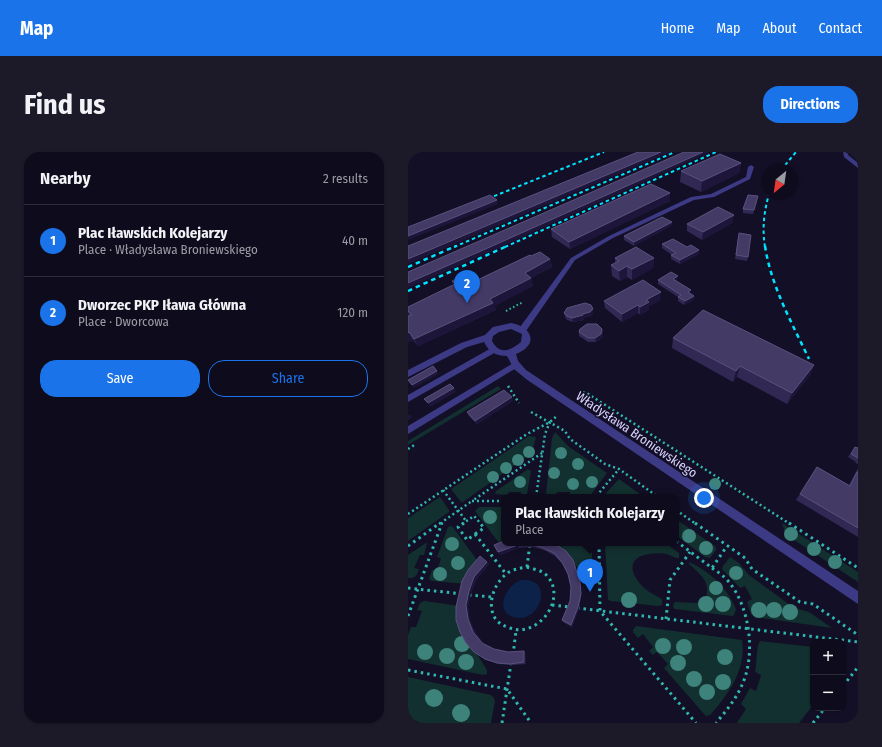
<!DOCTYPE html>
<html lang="en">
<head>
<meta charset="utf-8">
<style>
  body { margin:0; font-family:"Fira Sans Condensed",sans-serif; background:#1c1929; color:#f1f3f6 }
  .controls { position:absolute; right:12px; bottom:12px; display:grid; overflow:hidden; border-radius:8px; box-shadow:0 1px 3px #0004 }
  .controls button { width:36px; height:36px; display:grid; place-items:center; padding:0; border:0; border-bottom:1px solid #2e2b3b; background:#0e0b1c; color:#f1f3f6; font:20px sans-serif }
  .compass { position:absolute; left:354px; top:12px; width:36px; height:36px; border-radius:50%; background:#0e0b1c; box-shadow:0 1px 3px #0004; rotate:209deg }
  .you { position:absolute; left:296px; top:346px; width:14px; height:14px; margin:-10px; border:3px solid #fff; border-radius:50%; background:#1a73e8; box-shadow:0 0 0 6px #1a73e833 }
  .badge { display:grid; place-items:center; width:26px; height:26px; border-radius:50%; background:#1a73e8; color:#fff; font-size:13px; font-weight:700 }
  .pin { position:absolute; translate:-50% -33px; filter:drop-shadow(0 1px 2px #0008) }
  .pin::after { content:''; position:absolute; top:21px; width:14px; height:12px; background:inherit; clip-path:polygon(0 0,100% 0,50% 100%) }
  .popup { position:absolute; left:93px; top:342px; width:178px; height:52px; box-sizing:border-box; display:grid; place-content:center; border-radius:8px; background:#0e0b1c; filter:drop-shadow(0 1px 3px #0005); font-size:13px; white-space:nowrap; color:#9b9ba3 }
  .popup b { font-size:15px; color:#f1f3f6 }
  .popup::after { content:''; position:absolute; left:50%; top:100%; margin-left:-8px; border:8px solid transparent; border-top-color:#0e0b1c }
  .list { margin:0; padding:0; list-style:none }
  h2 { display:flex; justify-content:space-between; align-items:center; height:52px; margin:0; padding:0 16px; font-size:17px }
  h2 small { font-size:13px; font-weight:400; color:#9b9ba3 }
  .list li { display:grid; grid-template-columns:26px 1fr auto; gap:12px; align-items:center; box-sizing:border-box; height:72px; padding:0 16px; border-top:1px solid #2e2b3b }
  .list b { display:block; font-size:15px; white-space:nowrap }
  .list p { margin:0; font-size:13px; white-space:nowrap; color:#9b9ba3 }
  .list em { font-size:13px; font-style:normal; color:#9b9ba3 }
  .actions { display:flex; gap:8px; padding:12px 16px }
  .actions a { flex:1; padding:9px 0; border:1px solid #1a73e8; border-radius:16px; text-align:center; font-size:14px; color:#1a73e8 }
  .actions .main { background:#1a73e8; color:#fff }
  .map { position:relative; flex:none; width:450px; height:571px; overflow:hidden; border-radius:16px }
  header { display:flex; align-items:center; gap:24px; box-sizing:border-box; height:56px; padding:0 20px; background:#1a73e8; color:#fff }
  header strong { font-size:19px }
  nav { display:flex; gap:22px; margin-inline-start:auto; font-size:14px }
  .intro { display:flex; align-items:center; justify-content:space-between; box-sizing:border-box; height:96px; padding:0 24px }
  h1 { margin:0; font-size:28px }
  .button { padding:10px 18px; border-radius:16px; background:#1a73e8; color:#fff; font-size:14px; font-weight:700 }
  main { display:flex; gap:24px; padding:0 24px }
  aside { flex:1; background:#0e0b1c; border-radius:16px; box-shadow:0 1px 3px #0004 }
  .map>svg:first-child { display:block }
  .green { fill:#12302f }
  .water { fill:#0c2248 }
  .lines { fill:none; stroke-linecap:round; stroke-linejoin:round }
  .path-far2 { stroke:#2fb8b0; stroke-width:2; stroke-dasharray:1.5 2.5; stroke-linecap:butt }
  .path-far1 { stroke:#2fb8b0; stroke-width:2.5; stroke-dasharray:2 3; stroke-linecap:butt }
  .path { stroke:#2fb8b0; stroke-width:3; stroke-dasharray:2.5 4; stroke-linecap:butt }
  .service { fill:#3d3a85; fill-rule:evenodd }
  .minor { fill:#3d3a85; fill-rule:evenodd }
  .rail-far1 { stroke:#00e5ff; stroke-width:2; stroke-dasharray:3.5 3; stroke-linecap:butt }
  .rail { stroke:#00e5ff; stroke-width:2.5; stroke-dasharray:4.5 4; stroke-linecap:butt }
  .tree { fill:#3d827b }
  .wall { fill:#312854 }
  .shaded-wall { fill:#1d163a }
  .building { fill:#433a66; stroke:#5a527e }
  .labels { text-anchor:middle; stroke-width:3; stroke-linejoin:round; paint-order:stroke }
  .street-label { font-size:13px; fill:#d9d4ff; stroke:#130f26 }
</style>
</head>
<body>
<header>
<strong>Map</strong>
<nav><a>Home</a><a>Map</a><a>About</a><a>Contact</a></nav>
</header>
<div class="intro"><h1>Find us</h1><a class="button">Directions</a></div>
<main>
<aside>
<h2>Nearby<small>2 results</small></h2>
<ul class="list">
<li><span class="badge">1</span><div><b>Plac Iławskich Kolejarzy</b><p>Place · Władysława Broniewskiego</p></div><em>40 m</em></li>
<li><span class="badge">2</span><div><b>Dworzec PKP Iława Główna</b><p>Place · Dworcowa</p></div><em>120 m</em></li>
</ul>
<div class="actions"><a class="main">Save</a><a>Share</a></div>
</aside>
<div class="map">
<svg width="450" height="571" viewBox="0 0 450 571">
  <rect width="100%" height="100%" fill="#130f26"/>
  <g class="green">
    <polygon points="90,234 93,237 0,293 0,289"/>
    <polygon points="147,280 160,294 199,321 182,344 162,344 162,340 149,340 148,344 138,342 144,286"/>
    <polygon points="121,284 128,285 124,301 55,350 53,350 43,337"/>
    <polygon points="120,317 123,319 119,342 113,343 113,340 101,340 100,343 87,342 88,339"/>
    <polygon points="211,327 236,345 207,345 199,343 198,341"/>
    <polygon points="32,345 41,358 41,360 0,389 0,366"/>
    <polygon points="71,355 96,355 96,391 94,395 67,359"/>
    <polygon points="268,367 308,395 308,398 302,406 297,405 268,383"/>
    <polygon points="374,371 450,420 450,430 377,382"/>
    <polygon points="44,374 72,412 59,432 24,429 21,427 24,418 29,419 33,406 29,405 40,375"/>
    <path d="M18 391H19L16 403H12L6 416 11 417C9 423 7 427 0 426V403Z"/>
    <polygon points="135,391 184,391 184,425 181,427 178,426 160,404"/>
    <path d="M197 391H257L271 401V406C267 406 264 404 259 402 254 401 247 401 241 402 214 406 225 428 240 439 244 442 249 444 254 447V453L250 454 203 449 200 448Z"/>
    <polygon points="322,405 331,411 341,423 386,456 401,460 424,476 347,465 343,462 339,450 344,447 337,434 332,436 314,417 315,414"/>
    <path d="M281 410C302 419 319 436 328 457L326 463 324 464 267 457 265 455 266 451 267 450 289 451 298 446C303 430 292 422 281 412Z"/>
    <polygon points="16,449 52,454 61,489 79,518 79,522 75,523 0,507 0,483 3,475 8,475 14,459 9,458 12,451"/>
    <path d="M228 474 334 488C339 517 320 543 302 563L298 564 296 562 256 516 260 512 249 500 245 503 241 499 245 495 235 482 230 486 225 480V478Z"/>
    <path d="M352 489 405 495V553L391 571H329L338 557 333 552 342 536 348 539 353 523 347 520C349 513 348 494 352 489Z"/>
    <polygon points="0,525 83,543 86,546 87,549 83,571 0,571"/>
  </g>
  <path class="water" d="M113 428C148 425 132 474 105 465 86 458 98 433 113 428Z"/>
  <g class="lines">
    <polyline class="path-far2" points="98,159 115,150"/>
    <g class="path-far1">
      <polyline points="100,234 111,251"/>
      <polyline points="175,241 177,240 382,372"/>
      <polyline points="123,260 157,279 162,287 197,312 211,317 250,345"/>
      <polyline points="0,297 8,292"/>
      <polyline points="35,338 58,369"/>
      <polyline points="128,345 137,282 142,270"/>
      <polyline points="191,345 191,341 211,317"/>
      <polyline points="96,349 64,349 134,301"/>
      <polyline points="268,358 288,372"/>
      <polyline points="0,362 119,282 142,270 150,263"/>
      <polyline points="31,372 34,370"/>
      <polyline points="33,372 34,370 64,349"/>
      <polyline points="54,372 66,364 73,372"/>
    </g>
    <g class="path">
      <polyline points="56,371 50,375 59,388 67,382"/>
      <polyline points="287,371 337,406 344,417 392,450 405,452 450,483"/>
      <polyline points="381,371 450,416"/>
      <polyline points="67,382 98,422"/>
      <polyline points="67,382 76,376 72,371"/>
      <polyline points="268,389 304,416 319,394"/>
      <polyline points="191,391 192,459 288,571"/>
      <polyline points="0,394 32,371"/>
      <path d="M119 415C124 417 132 418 136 421 162 442 132 487 102 476 96 474 91 472 87 466 78 451 87 429 101 420 107 417 113 416 119 415Z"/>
      <polyline points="119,415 122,391"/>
      <path d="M304 416C310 420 316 424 321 430 342 456 348 502 334 533 328 547 318 559 308 571"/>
      <polyline points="0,436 54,442"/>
      <polyline points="61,443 84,445"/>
      <polyline points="144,453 162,455"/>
      <polyline points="169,456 450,490"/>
      <polyline points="0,464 34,371"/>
      <polyline points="258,467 262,428 282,400"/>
      <polyline points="105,503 108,479"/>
      <polyline points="0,518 99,537 123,571"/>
      <polyline points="435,534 450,515"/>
      <polyline points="94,571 103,511"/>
      <polyline points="405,571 417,556"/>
    </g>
    <g class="service">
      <polygon points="435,0 439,0 440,3 450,11 450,16 436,5"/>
      <polygon points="343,13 346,15 342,27 306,45 286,48 205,86 167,108 118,179 112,179 112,175 163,106 201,84 283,45 303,42 338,25 340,15"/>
      <polygon points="85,195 88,196 89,198 88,200 0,250 0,243"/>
      <polygon points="107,210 110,211 111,213 110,215 0,282 0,274"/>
    </g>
    <path class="minor" d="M103 171C126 175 130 194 108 202L110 209 118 218 450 439V452L118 227 106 217 99 204C88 204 81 200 76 190L59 195 0 225V218L53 191 77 183 85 175ZM103 177 114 182 113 190C103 198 92 204 84 189L85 184 91 180Z"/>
    <g class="rail-far1">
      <polyline points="373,18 388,0"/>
      <polyline points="74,49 196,0"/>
      <polyline points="46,95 267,0"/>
      <polyline points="97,95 308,0"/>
      <path d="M357 95C354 76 356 60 361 42"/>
    </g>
    <g class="rail">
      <path d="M357 94C363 134 384 171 401 207"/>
      <polyline points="0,115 48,94"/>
      <polyline points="0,139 99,94"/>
    </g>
  </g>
  <g class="tree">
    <circle cx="121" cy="300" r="6"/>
    <circle cx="153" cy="301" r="6"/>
    <circle cx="110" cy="308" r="6"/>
    <circle cx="170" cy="312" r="6"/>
    <circle cx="98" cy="316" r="6"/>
    <circle cx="146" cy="321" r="6"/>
    <circle cx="85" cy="325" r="6"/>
    <circle cx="112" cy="330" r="6"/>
    <circle cx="184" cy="330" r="6"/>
    <circle cx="165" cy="332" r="6"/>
    <circle cx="307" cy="332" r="6"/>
    <circle cx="82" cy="365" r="7"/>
    <circle cx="383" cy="382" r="7"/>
    <circle cx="281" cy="384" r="7"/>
    <circle cx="44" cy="392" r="7"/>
    <circle cx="298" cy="396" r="7"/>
    <circle cx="406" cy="397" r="7"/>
    <circle cx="427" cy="410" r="7"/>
    <circle cx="50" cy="411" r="7"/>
    <circle cx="328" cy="421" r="7"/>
    <circle cx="32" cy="422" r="7"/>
    <circle cx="308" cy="436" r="7"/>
    <circle cx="221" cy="448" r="8"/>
    <circle cx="298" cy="452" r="8"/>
    <circle cx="315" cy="452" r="8"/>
    <circle cx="351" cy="458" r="8"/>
    <circle cx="366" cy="458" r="8"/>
    <circle cx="382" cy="460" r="8"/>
    <circle cx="54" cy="492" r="8"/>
    <circle cx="255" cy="494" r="8"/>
    <circle cx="276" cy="495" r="8"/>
    <circle cx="17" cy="500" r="8"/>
    <circle cx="39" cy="504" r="8"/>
    <circle cx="317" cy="505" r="8"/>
    <circle cx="58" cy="510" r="8"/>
    <circle cx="270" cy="511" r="8"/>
    <circle cx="286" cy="527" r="8"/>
    <circle cx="315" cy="530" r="8"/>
    <circle cx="299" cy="540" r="8"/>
    <circle cx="26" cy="546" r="9"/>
    <circle cx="53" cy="561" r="9"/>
  </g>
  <g class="wall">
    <polygon points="333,11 331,21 293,40 272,30 273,19"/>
    <polygon points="262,41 262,49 162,97 144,85 143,77"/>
    <polygon points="349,48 345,62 335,61 335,57"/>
    <polygon points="326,63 324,71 294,88 279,79 279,72"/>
    <polygon points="264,70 263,74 226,94 216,88 216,84"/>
    <polygon points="330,85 340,105 339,109 327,107"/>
    <polygon points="254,92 291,102 272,112 263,107 263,103 264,103 254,96"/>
    <polygon points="123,104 142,107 144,115 123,126 125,134 86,154 88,158 10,194 5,188 0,190 0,164 1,164 0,161 0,155 45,133 44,129 63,131"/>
    <polygon points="207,106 246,106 245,116 224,128 219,125 212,129 204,124 203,113 207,111"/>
    <polygon points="250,128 269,128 268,129 282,142 286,144 285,148 276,153 270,149 270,145 250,132"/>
    <polygon points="252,148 241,154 241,158 232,163 230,161 214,170 197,156 196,149"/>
    <polygon points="156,161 185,161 183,164 176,166 176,168 165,170 159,168 157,165"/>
    <polygon points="194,177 195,181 194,186 188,190 180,190 171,184 171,180"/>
    <polygon points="265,186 406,213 402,223 379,252 329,225 325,230 264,196"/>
    <polygon points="105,249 69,272 61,264 59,260"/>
    <polygon points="447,295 450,296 450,312 447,311 448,310 440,305"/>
    <polygon points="409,315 441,333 450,316 450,385 388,348"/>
    <polygon points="145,391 173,432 173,444 171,457 164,475 155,470 154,468 162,449 163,435 160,423 155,413 147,404 136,398 124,395 111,396 92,403 86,393"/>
    <polygon points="79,410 81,412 69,427 63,441 60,455 62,469 68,481 76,492 86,497 100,500 116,499 117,500 118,512 104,513 91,512 79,508 66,500 54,429"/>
  </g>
  <g class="shaded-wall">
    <polygon points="253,0 262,0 0,112 0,107"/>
    <polygon points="295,0 302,0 84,99 0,136 0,131"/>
    <polygon points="333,11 331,21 293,40 294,29"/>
    <polygon points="262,41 262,49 162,97 161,90"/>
    <polygon points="89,48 90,52 0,88 0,84"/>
    <polygon points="326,63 324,71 294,88 295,80"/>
    <polygon points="264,70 263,74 226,94 226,90"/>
    <polygon points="291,98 291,102 272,112 272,108"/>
    <polygon points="246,106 245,116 224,128 224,117"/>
    <polygon points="142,107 144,115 123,126 125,134 86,154 88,158 10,194 6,187 82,147 117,121"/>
    <polygon points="219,114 219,125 212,129 211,119"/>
    <polygon points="270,124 269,128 265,131 265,127"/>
    <polygon points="253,140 252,148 241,154 241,158 232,163 232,155 238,148"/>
    <polygon points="286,144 285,148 276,153 277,149"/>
    <polygon points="230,153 230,161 214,170 214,162"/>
    <polygon points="185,157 185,161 183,164 176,166 176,168 165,170 164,166"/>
    <polygon points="194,177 195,181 194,186 188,190 187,186"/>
    <polygon points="1,180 5,188 0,190 0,181"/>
    <polygon points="406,213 402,223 379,252 384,241"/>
    <polygon points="332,214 329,225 325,230 328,219"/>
    <polygon points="29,219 31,222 6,236 4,233"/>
    <polygon points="46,236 48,240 22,255 20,251"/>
    <polygon points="104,245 105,249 69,272 67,269"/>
    <polygon points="2,262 4,266 0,268 0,263"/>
    <polygon points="110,393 111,396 92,403 90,400"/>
    <polygon points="79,410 81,412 69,427 63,441 60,455 62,469 68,481 76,492 74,491 65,480 60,467 58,453 61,439 66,425"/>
    <polygon points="172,430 173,432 173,444 171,457 164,475 163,473"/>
    <polygon points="116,499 117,500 118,512 116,510"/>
  </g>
  <g class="building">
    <polygon points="230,0 253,0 0,107 0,94"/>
    <polygon points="276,0 295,0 82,95 0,131 0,120"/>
    <polygon points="312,2 333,11 294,29 273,19"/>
    <polygon points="243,32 262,41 161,90 143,77"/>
    <polygon points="82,43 89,48 0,84 0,75"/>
    <polygon points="340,43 350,44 346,58 335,57"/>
    <polygon points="310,55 326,63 295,80 279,72"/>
    <polygon points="254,65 264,70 226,90 216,84"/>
    <polygon points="331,81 343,83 340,105 328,103"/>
    <polygon points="265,87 279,95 283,93 291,98 272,108 263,103 268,101 254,92"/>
    <polygon points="228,95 246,106 224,117 219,114 211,119 203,113 211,109 207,106"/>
    <polygon points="132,100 142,107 117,121 123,126 82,147 85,151 6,187 1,180 0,181 0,164 4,163 0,159 0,155 47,132 44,129 55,124 63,131 122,103 123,104"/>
    <polygon points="263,120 270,124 265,127 283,138 280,140 286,144 277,149 270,145 273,143 250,128"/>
    <polygon points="235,128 253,140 238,148 241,150 232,155 230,153 214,162 196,149"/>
    <polygon points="177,151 183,153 185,157 182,160 175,162 175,163 164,166 159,164 156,161 159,156"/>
    <polygon points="295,158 406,213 384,241 332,214 328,219 265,186"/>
    <polygon points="179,172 189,172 194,177 193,182 187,186 180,186 171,180 172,177"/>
    <polygon points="25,214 29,219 4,233 0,228"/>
    <polygon points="42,232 46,236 20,251 16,247"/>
    <polygon points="96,238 104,245 67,269 59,260"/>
    <polygon points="447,295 450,296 450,306 443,302"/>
    <polygon points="409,315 442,334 449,320 450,320 450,376 392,342"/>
    <polygon points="96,389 96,391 145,391 158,399 165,408 172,430 173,442 170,455 163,473 154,468 162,449 163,435 160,422 154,410 146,401 135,396 123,392 110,393 90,400 86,393"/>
    <polygon points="72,404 79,410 66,425 61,439 58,453 60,467 65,480 74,491 86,497 100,500 116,499 116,510 102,512 89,511 77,507 66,500 58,491 52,480 48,468 48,455 54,429 60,418"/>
  </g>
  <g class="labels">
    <g class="street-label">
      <text transform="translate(229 282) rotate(34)" y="5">Władysława Broniewskiego</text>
    </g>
  </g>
</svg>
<div class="controls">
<button>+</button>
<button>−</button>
</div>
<svg class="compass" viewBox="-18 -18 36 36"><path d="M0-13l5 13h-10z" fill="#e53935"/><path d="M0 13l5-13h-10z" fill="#9b9ba3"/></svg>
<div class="you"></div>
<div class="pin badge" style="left:182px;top:440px">1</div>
<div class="popup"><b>Plac Iławskich Kolejarzy</b>Place</div>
<div class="pin badge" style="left:59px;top:151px">2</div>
</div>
</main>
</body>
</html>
